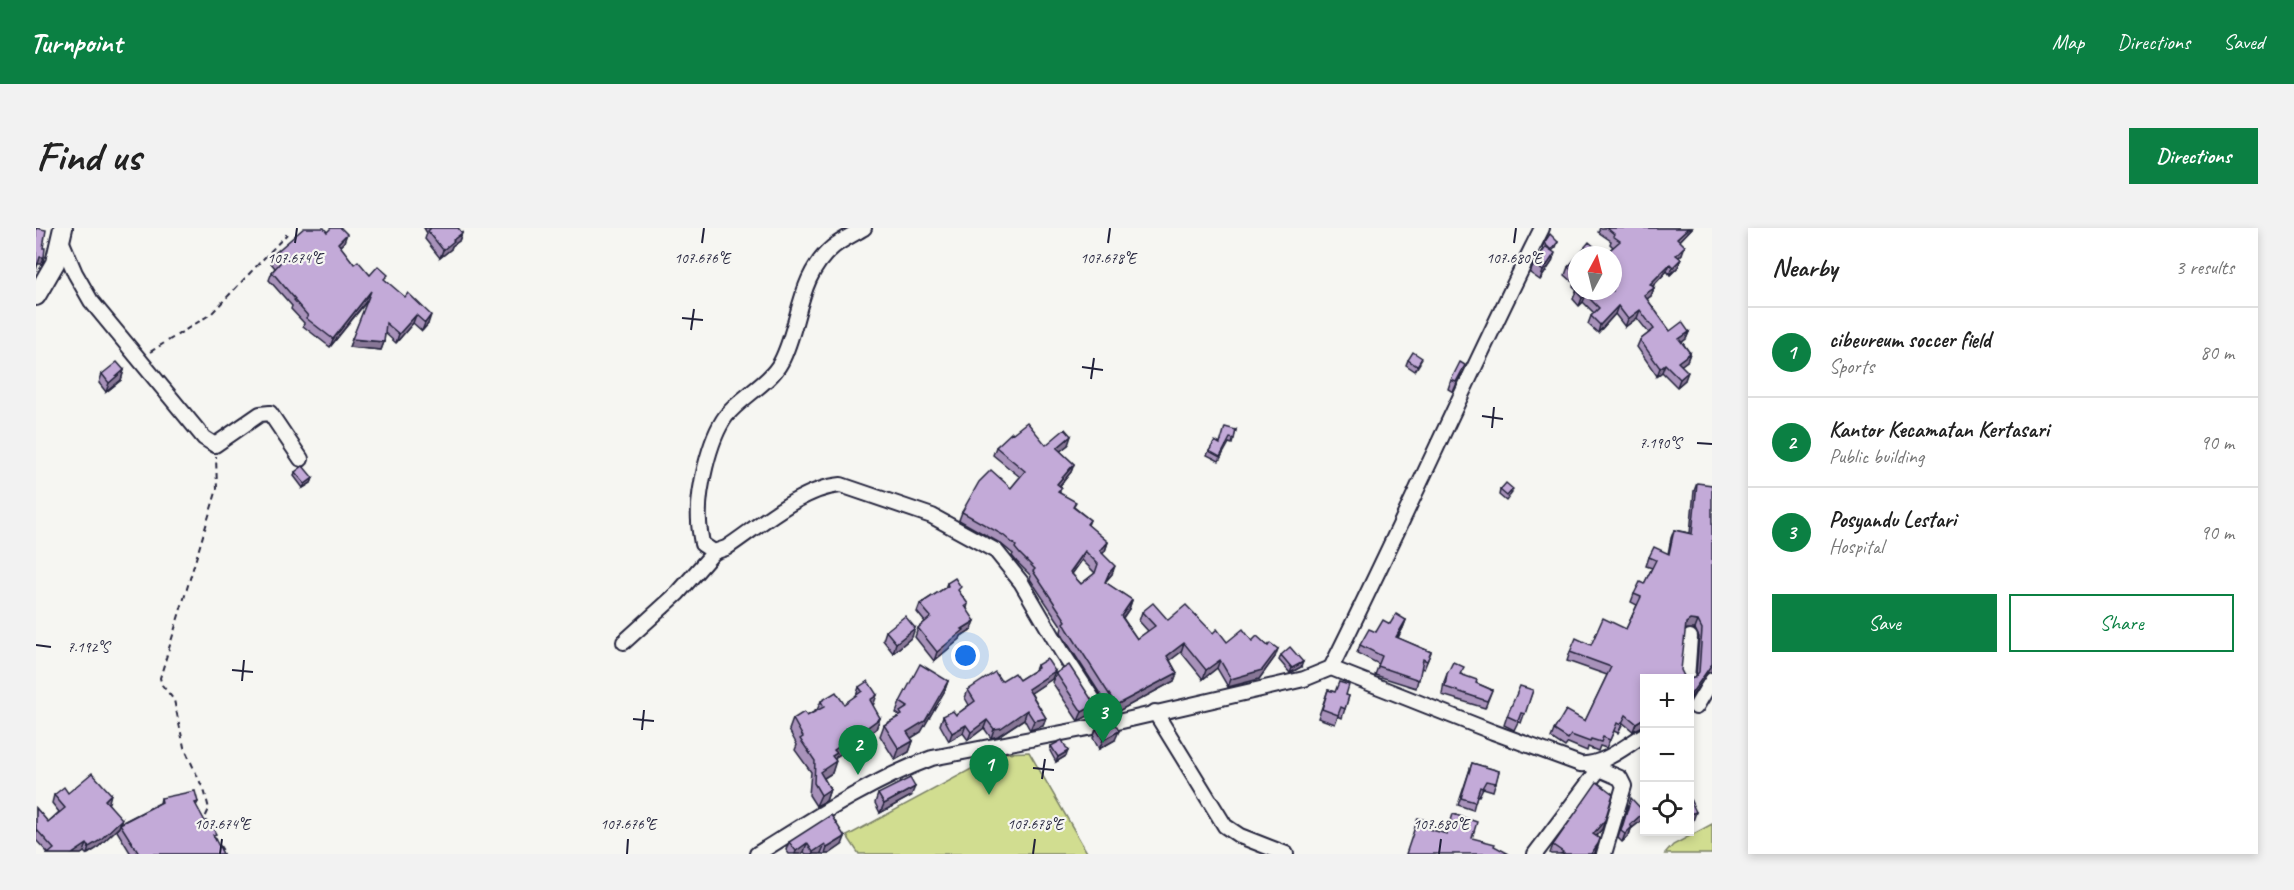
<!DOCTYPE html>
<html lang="en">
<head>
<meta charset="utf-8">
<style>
  body { margin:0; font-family:Caveat,sans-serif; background:#f2f2f2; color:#222 }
  .controls { position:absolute; right:18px; bottom:18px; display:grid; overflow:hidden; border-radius:0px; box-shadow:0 3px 9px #0003 }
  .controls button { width:54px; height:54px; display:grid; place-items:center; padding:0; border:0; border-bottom:2px solid #e0e0e0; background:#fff; color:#222; font:30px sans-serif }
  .compass { position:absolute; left:1532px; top:18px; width:54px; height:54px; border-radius:50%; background:#fff; box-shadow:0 3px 9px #0003; rotate:7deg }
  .you { position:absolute; left:930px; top:428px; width:21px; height:21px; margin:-15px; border:4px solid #fff; border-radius:50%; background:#1a73e8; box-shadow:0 0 0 9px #1a73e833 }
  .badge { display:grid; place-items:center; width:39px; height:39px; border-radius:50%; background:#0b8043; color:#fff; font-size:20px; font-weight:700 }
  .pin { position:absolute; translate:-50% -50px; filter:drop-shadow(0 2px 3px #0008) }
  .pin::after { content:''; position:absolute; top:32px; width:21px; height:18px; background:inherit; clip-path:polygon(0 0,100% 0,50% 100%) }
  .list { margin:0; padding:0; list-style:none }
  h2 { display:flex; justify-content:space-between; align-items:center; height:78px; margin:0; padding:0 24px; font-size:26px }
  h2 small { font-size:20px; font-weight:400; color:#767676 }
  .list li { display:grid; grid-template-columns:39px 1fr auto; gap:18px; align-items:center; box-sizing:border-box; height:90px; padding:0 24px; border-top:2px solid #e0e0e0 }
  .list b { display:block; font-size:22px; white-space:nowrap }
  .list p { margin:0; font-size:20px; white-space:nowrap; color:#767676 }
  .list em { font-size:20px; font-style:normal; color:#767676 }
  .actions { display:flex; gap:12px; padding:18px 24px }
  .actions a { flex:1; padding:14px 0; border:2px solid #0b8043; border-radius:0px; text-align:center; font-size:21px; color:#0b8043 }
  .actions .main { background:#0b8043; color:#fff }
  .icon { flex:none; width:33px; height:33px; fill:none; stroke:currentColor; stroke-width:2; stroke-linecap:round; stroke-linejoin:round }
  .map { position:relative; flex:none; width:1676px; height:626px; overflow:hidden; border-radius:0px }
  header { display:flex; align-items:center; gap:36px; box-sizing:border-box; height:84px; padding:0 30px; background:#0b8043; color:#fff }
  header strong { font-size:28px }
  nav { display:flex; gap:33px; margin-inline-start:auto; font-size:21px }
  .intro { display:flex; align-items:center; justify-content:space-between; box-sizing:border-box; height:144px; padding:0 36px }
  h1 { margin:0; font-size:42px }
  .button { padding:15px 27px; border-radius:0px; background:#0b8043; color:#fff; font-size:21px; font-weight:700 }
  main { display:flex; gap:36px; padding:0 36px }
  aside { flex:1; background:#fff; border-radius:0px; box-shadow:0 3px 9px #0003 }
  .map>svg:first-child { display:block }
  .green { fill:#d1dd90; stroke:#7a8066; stroke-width:1.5 }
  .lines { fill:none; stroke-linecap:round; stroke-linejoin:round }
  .street-casing { stroke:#22223b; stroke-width:18 }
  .secondary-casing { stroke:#22223b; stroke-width:22 }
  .path { stroke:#22223b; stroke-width:2; stroke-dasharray:6 4.5; stroke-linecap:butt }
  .street { stroke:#f6f6f2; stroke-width:14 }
  .secondary { stroke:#f6f6f2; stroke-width:18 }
  .wall { fill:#a892ba; stroke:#22223b; stroke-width:1.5; fill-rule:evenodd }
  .shaded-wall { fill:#887797; stroke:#22223b; stroke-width:1.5 }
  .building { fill:#c3aad8; stroke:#22223b; stroke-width:1.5; fill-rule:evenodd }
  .ticks { fill:none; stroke:#22223b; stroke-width:2 }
  .ticks-label { font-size:15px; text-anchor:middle; fill:#22223b; stroke:#f6f6f2; stroke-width:4.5; stroke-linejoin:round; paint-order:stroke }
</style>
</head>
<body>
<header>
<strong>Turnpoint</strong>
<nav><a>Map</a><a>Directions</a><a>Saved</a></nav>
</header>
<div class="intro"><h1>Find us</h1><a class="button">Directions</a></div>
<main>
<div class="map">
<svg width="1676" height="626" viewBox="0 0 1676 626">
  <rect width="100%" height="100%" fill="#f6f6f2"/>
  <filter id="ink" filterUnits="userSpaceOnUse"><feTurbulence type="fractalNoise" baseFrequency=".0167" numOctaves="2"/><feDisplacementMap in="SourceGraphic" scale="12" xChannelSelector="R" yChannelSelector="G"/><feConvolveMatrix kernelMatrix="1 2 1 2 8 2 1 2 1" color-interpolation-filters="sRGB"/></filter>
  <g filter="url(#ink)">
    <g class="green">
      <polygon points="993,524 1052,626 823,626 811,608 965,525"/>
      <polygon points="1676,596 1676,626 1629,626 1637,617"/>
    </g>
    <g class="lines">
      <defs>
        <g id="street">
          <path d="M828 0C818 6 805 12 797 19 761 49 765 96 745 134 734 155 705 169 690 188 673 211 661 265 663 293 663 301 665 308 666 316L678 324 690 320C722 299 765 260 805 257L896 288 960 323 985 354 1026 424 1073 496"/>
          <polyline points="25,12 39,45 55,73 168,210 179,217 224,186 234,185 265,231"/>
          <polyline points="588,414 642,365 678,324"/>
          <path d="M1295 440C1368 294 1433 145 1506 0"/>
          <polyline points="1651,451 1654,409"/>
          <polyline points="1660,479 1676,452"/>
          <polyline points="1119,484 1189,598 1204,608 1250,626"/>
          <polyline points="1554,537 1584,550 1588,558 1568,626"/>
          <path d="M721 626C777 591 834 553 896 530L1073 496 1268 451 1295 440 1457 504 1544 536C1567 538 1589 518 1608 507"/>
          <polyline points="1499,626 1563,541"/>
        </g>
        <polyline id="secondary" points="0,68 19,35 27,0"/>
      </defs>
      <use href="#street" class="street-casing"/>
      <use href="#secondary" class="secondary-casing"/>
      <g class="path">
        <polyline points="114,124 175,86 251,6"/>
        <polyline points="172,598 169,590 173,581 169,565 148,519 138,472 126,457 124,450 181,261 180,228"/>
        <polyline points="178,608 189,626"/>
      </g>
      <use href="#street" class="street"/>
      <use href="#secondary" class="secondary"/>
    </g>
    <g class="wall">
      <polygon points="388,0 422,0 426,5 423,13 416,18 415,21 404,30 389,11 391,5"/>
      <polygon points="1564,0 1656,0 1644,13 1646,26 1643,29 1642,39 1634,47 1631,43 1617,58 1618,60 1615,68 1611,71 1634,103 1653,104 1650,111 1646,114 1654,125 1651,133 1645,137 1649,152 1641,159 1626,144 1621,148 1601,119 1604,112 1613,105 1601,90 1589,99 1579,86 1562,105 1552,96 1555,88 1558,85 1547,74 1543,78 1537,71 1540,63 1577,63 1568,27 1577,19 1574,16 1575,13 1562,4"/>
      <polygon points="291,4 308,14 304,18 318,36 334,47 350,53 392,96 386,103 377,95 360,115 349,105 348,114 345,122 313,119 332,72 294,119 267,98 268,95 255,81 256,78 233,52 236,44 239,40 235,35 238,26"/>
      <polygon points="1522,14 1520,19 1516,23 1516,34 1504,52 1494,45 1498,36 1508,21 1506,20 1508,15"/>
      <polygon points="1541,29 1541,62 1537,58 1538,55 1529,47 1532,39"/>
      <polygon points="1372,132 1384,135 1379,143 1370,137"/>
      <polygon points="88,142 85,152 70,164 63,155 66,146"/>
      <polygon points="1425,146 1417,164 1412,161 1415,152"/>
      <polygon points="1200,202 1196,216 1193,215 1183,233 1171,227 1173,223 1184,216"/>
      <path d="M977 205 1010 217H1032L1024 223 1038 236 1035 244 1024 258V265L1038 279 1054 292 1052 297 1072 314 1069 323 1066 325 1076 346 1069 354 1096 372 1093 381 1087 390 1101 411 1112 403 1103 393 1106 384 1177 405 1191 414 1216 413 1239 429 1223 451 1192 459 1181 440 1167 451 1145 424 1134 432 1141 445 1138 453 1077 486 1028 410 1025 404 1026 399 994 351 995 348 981 334 976 328 977 326 964 315 923 292 926 284 975 260 984 249 957 227 960 219ZM1046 332 1059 345 1045 356 1036 346Z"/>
      <polygon points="259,244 277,250 275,255 267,260 258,248"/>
      <polygon points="1661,255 1672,444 1653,473 1653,451 1658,450 1660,448 1663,409 1659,401 1651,401 1608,450 1605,499 1597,503 1587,495 1582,505 1578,503 1570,520 1564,518 1562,523 1552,519 1551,523 1532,515 1529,519 1515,510 1518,502 1549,493 1571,447 1531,433 1534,424 1555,417 1590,401 1601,377 1595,374 1598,366 1608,356 1616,340 1610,338 1613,329 1632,326 1635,310 1638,302 1654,305 1658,263"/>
      <polygon points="1464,262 1476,265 1470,273 1463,267"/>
      <polygon points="911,355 923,364 932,376 931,380 936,401 925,408 924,411 898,433 879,409 882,400 889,394 881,384 884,376 909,360"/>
      <polygon points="1370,392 1367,400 1362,410 1395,424 1388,441 1385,440 1380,460 1339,447 1343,436 1321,425 1324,417 1340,404 1354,396"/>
      <polygon points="850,403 876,409 857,425 847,412"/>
      <polygon points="1245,427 1265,439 1254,445 1243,432"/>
      <polygon points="1001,437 1016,451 995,465 1010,490 1007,498 994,502 988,491 962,508 955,510 948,500 932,512 927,505 913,513 904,497 907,488 920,487 933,477 929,470 932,462 965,453 983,452 999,442"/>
      <polygon points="1020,445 1059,477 1056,486 1042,493 1016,454"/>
      <polygon points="1411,446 1425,446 1440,455 1456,462 1449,480 1406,467 1408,454"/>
      <polygon points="912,453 908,464 885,504 875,510 877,513 873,524 859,532 844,508 848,497 862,489 863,487 860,485 864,474"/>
      <polygon points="823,459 837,478 844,490 840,501 829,509 826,523 815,531 810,522 800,529 796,545 788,550 794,561 790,573 780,578 773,567 775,544 759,522 761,517 753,502 757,491 771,488 781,482 785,473 808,476 820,468"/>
      <polygon points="1292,462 1313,468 1306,490 1302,488 1299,496 1282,490"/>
      <polygon points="1497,462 1485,495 1482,494 1478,502 1468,497 1471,488"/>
      <polygon points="1060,501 1079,512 1063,521 1057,510"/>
      <polygon points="1015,518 1030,528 1020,534 1014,523"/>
      <polygon points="1436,535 1463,543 1457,563 1447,560 1443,568 1441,567 1437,582 1422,577"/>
      <polygon points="32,565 73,574 72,575 85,595 124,575 125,570 162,574 160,578 187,626 95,626 81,603 83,599 60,621 52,626 50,626 48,624 45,626 11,626 12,625 0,612 0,580 12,594 23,584 16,575 18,567"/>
      <polygon points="842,566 875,568 844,585 839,575"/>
      <polygon points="1592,577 1608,584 1606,592 1595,601 1593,607 1586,614 1582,610"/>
      <polygon points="1566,601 1560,608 1562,616 1558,626 1515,626 1514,625 1517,617"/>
      <polygon points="753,614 806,617 793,626 786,626 785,625 784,626 770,626 768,624 765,626 753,626 750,622"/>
    </g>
    <g class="shaded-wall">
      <polygon points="1652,0 1656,0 1638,18 1641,10"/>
      <polygon points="426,5 423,13 416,18 415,21 404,30 407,22 417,12"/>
      <polygon points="311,6 308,14 299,23 302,15"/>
      <polygon points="1649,18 1646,26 1637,35 1640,27"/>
      <polygon points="1519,25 1516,34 1504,52 1507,43"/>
      <polygon points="4,29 8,29 6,36 1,36"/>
      <polygon points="1645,31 1642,39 1634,47 1637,39"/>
      <polygon points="1634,36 1631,43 1612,63 1614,56"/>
      <polygon points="1618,60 1615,68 1605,75 1608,67"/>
      <polygon points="335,63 332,71 294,119 297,111"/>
      <polygon points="1550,67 1547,74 1543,78 1546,70"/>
      <polygon points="1582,78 1579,86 1562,105 1564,97"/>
      <polygon points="1604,82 1601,90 1589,99 1592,91"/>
      <polygon points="380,87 377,95 360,115 363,106"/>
      <polygon points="395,87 392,96 386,103 389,95"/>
      <polygon points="1653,104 1650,111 1640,119 1643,111"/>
      <polygon points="316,111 348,114 345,122 313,119"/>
      <polygon points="1654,125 1651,133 1639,142 1642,134"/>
      <polygon points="1629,136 1626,144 1621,148 1624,140"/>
      <polygon points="88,142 85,152 70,164 73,155"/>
      <polygon points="1652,144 1649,152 1641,159 1644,151"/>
      <polygon points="1035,208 1032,217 1018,228 1021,220"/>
      <polygon points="1038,236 1035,244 1018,264 1021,256"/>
      <polygon points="277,250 275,255 267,260 269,256"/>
      <polygon points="1072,314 1069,323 1061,332 1064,323"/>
      <polygon points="1049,323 1046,332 1031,353 1034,344"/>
      <polygon points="1079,338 1076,346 1070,353 1073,345"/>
      <polygon points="1096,372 1093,381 1082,396 1085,388"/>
      <polygon points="1370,392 1367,400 1357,417 1360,409"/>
      <polygon points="1654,392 1662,393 1659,401 1651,401 1647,404 1650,395"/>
      <polygon points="939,393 936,401 925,408 924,411 898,433 901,424 926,401"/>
      <polygon points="879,400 876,409 857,425 860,415"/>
      <polygon points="1148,415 1145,424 1128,437 1131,428"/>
      <polygon points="1242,421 1239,429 1223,451 1192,459 1195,451"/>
      <polygon points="1184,432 1181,440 1167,451 1170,442"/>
      <polygon points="1267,434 1265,439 1254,445 1256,440"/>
      <polygon points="1675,436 1676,436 1676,444 1672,444 1653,473 1655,466"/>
      <polygon points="1019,443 1016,451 989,469 992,461"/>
      <polygon points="1141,445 1138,453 1077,486 1080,477"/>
      <polygon points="912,453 908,464 885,504 867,515 871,504"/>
      <polygon points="841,467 837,478 834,472"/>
      <polygon points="1059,477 1056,486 1042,493 1046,484"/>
      <polygon points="991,482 988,491 962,508 955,510 958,501"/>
      <polygon points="844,490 840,501 821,515 825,504"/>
      <polygon points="1010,490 1007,498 994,502 998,493"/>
      <polygon points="1608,490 1608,494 1605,499 1597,503 1600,495"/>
      <polygon points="951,492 948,500 932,512 935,504"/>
      <polygon points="930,497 927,505 913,513 916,505"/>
      <polygon points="1083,503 1079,512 1063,521 1067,512"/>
      <polygon points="814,511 810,522 800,529 798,535 800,533 796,545 780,555 784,544 798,522"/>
      <polygon points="830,512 826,523 815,531 819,519"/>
      <polygon points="877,513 873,524 859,532 863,521"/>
      <polygon points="1032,523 1030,528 1020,534 1022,529"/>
      <polygon points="879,559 875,568 844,585 848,576"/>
      <polygon points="794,561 790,573 780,578 785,567"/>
      <polygon points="75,566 73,574 66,580 69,572"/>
      <polygon points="1608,584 1606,592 1595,601 1593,607 1586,614 1589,606 1594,597"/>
      <polygon points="1660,584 1657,593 1653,594 1653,586"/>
      <polygon points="86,591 83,599 60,621 51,626 53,619"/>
      <polygon points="1569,592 1566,601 1554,614 1557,606"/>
      <polygon points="809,609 806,617 793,626 789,626 791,620"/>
      <polygon points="771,615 768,624 765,626 759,626 760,623"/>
      <polygon points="51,616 48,624 45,626 36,626"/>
      <polygon points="789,616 785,625 784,626 777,626 777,624"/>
      <polygon points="1562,616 1559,625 1558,626 1555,626"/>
    </g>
    <g class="building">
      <polygon points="0,0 10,2 7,20 9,20 8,29 4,29 0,42"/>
      <polygon points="268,0 288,0 291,4 295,0 305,0 311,6 302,15 318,36 322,33 334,47 342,38 352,47 348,51 369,69 372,65 395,87 389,95 380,87 363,106 350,95 348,114 316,111 335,63 297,111 270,90 272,88 258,72 259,71 236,44 244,35 238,26"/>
      <polygon points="395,0 422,0 426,5 417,12 418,13 407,22 392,3"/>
      <polygon points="1571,0 1652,0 1641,10 1649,18 1640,27 1645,31 1637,39 1634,36 1614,56 1618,60 1608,67 1634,103 1646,94 1653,104 1643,111 1654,125 1642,134 1652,144 1644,151 1629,136 1624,140 1604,112 1618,101 1604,82 1592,91 1582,78 1564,97 1555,88 1563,80 1550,67 1546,70 1540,63 1541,62 1577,63 1577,27 1542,27 1553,14 1568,27 1584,13 1577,8 1578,6"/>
      <polygon points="1514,6 1522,14 1515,22 1508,15"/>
      <polygon points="1510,19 1519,25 1507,43 1498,36"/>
      <polygon points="1541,29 1541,47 1532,39"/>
      <polygon points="1377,124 1386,130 1381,138 1372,132"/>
      <polygon points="81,134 88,142 73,155 66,146"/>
      <polygon points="1424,134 1429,137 1420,154 1415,152"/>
      <path d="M991 194 1010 217 1029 201 1035 208 1021 220 1038 236 1021 256 1026 260 1022 264 1040 274 1037 279 1054 292 1051 296 1072 314 1064 323 1079 338 1073 345 1069 354 1096 372 1085 388 1101 411 1119 398 1106 384 1117 375 1132 392 1150 377 1177 405 1181 401 1191 414 1207 401 1216 413 1221 408 1232 418 1234 415 1242 421 1226 442 1195 451 1184 432 1170 442 1148 415 1131 428 1141 445 1080 477 1032 402 1028 395 1030 393 997 343 999 341 984 326 979 320 980 318 967 307 926 284 943 254 955 242 975 260 989 243 960 219 976 204 977 205ZM1049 323 1062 336 1059 345 1045 356 1034 344Z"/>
      <polygon points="1189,199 1200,202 1198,211 1194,210 1184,229 1173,223 1179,213 1184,216"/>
      <polygon points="267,238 277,250 269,256 259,244"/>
      <polygon points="1470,255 1477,261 1471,268 1464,262"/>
      <polygon points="1661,255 1676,257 1676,436 1655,466 1653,466 1653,451 1658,450 1663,444 1666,401 1662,393 1654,392 1650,395 1645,442 1649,450 1651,450 1608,450 1608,490 1600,495 1590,487 1585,497 1581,495 1574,512 1567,509 1565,514 1555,511 1554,514 1535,507 1532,511 1518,502 1530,482 1549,493 1575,439 1534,424 1540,410 1555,417 1567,390 1590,401 1605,369 1598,366 1604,354 1608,356 1620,332 1613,329 1618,319 1633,326 1638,302 1656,306"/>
      <polygon points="919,350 925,359 922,362 932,376 929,378 939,393 926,401 928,402 901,424 882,400 895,389 884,376 912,358 911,355"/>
      <polygon points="1360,386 1370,392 1360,409 1395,424 1391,433 1387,431 1383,452 1342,438 1346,428 1324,417 1333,401 1340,404 1347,392 1354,396"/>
      <polygon points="869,388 879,400 860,415 850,403"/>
      <polygon points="1254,419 1267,434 1256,440 1245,427"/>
      <polygon points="1011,431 1019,443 992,461 1010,490 998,493 991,482 965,500 958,501 951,492 935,504 930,497 916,505 907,488 917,483 920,487 939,473 932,462 959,444 965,453 978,445 983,452 1002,440 1001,437"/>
      <polygon points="1417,434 1428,439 1424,446 1441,452 1440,455 1456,462 1451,473 1409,459 1411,446"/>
      <polygon points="884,436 912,453 889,493 871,504 877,513 863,521 848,497 866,487 864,484 872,479 864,474"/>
      <polygon points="1033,437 1059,477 1046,484 1020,445"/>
      <polygon points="832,453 841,467 834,472 844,490 825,504 830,512 819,519 814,511 798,522 801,525 796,528 800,533 784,544 794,561 785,567 778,555 779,533 764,511 767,509 757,491 768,484 771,488 788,479 785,473 800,464 808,476 826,463 823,459"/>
      <polygon points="1303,454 1313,457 1310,467 1313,468 1309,481 1305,479 1302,487 1286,481 1292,462 1299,464"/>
      <polygon points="1484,458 1497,462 1489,486 1485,485 1482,493 1471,488"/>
      <polygon points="1079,496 1083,503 1067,512 1060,501"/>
      <polygon points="1026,512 1032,523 1022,529 1015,518"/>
      <polygon points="1436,535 1463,543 1460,555 1450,553 1446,560 1444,559 1439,574 1425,570"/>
      <polygon points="56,545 75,566 69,572 86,591 63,613 53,619 51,616 36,626 12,626 18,621 0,601 0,580 12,594 29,580 18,567 28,559 32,565"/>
      <polygon points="874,550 879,559 848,576 842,566"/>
      <polygon points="1561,554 1577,566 1569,592 1557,606 1564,611 1562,616 1555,626 1525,626 1527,624 1517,617"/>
      <polygon points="159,563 162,574 159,575 171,597 174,595 180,606 177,607 187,626 103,626 84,596 126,574 125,570"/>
      <polygon points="1595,570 1608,584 1594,597 1596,599 1589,606 1585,603"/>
      <polygon points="1654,571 1660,584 1653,586 1653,572"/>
      <polygon points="1417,586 1441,594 1436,610 1459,616 1458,618 1473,626 1370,626 1382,590 1394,593 1392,601 1411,606"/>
      <polygon points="795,587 809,609 791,620 789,616 777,624 771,615 760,623 753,614"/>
    </g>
  </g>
  <path class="ticks" d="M259 15 261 0M666 15 668 0M1072 15 1074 0M1478 15 1480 0M646 90 667 92M655 102 658 81M1046 139 1067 142M1055 151 1058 130M1446 188 1467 191M1456 200 1458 179M1661 215 1676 216M0 417 15 419M196 442 217 444M206 453 208 432M597 491 618 493M606 502 608 482M997 540 1018 542M1006 551 1009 531M184 626 186 611M591 626 592 611M997 626 999 611M1403 626 1405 611"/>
  <g class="ticks-label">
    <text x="259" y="35">107.674°E</text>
    <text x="666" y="35">107.676°E</text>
    <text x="1072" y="35">107.678°E</text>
    <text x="1478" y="35">107.680°E</text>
    <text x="1624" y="220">7.190°S</text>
    <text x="52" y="424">7.192°S</text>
    <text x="186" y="601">107.674°E</text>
    <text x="592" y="601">107.676°E</text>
    <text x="999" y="601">107.678°E</text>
    <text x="1405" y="601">107.680°E</text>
  </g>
</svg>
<div class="controls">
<button>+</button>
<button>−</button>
<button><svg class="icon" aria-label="locate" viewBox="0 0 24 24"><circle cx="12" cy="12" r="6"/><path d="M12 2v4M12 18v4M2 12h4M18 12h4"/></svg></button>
</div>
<svg class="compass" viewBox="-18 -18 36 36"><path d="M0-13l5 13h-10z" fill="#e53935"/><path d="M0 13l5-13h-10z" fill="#767676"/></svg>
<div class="you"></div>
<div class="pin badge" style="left:953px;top:567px">1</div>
<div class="pin badge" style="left:822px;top:547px">2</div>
<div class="pin badge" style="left:1067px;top:515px">3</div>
</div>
<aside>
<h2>Nearby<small>3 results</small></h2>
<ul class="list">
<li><span class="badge">1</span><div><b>cibeureum soccer field</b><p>Sports</p></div><em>80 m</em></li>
<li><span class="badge">2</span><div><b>Kantor Kecamatan Kertasari</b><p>Public building</p></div><em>90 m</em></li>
<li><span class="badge">3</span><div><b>Posyandu Lestari</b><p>Hospital</p></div><em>90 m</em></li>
</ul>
<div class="actions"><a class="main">Save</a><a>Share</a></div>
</aside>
</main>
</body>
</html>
